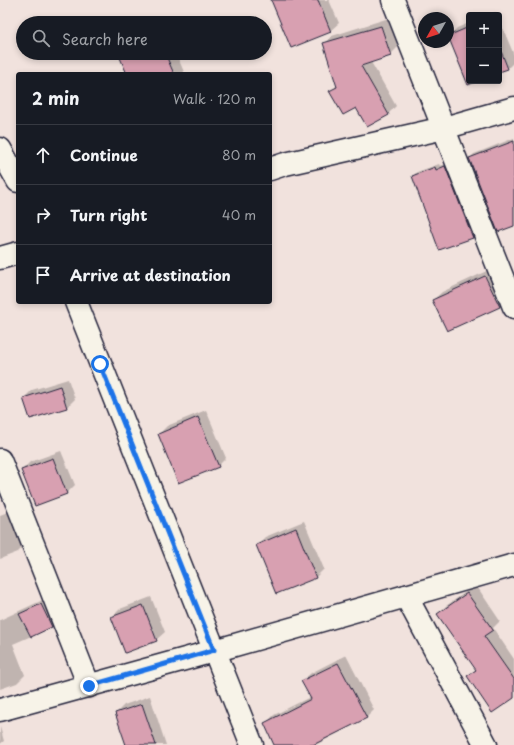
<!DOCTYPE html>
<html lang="en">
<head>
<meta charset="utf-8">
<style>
  body { margin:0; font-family:"Playpen Sans",sans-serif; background:#20242c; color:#f1f3f6 }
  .controls { position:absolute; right:12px; top:12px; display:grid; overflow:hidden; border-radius:4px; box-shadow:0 2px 6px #0003 }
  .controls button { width:36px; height:36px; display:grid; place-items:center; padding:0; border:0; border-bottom:1px solid #363941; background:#171b24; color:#f1f3f6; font:20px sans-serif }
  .compass { position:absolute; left:418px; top:12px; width:36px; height:36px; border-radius:50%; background:#171b24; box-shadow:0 2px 6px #0003; rotate:231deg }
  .stop { position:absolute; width:12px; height:12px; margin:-9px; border:3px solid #1a73e8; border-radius:50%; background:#fff }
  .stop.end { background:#1a73e8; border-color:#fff; box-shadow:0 1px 4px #0008 }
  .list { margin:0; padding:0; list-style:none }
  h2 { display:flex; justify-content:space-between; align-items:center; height:52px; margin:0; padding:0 16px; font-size:17px }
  h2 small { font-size:13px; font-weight:400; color:#9ea1a6 }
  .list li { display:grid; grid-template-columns:26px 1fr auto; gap:12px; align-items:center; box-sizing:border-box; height:60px; padding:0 16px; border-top:1px solid #363941 }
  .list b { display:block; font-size:15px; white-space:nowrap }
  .list em { font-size:13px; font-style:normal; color:#9ea1a6 }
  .icon { flex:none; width:22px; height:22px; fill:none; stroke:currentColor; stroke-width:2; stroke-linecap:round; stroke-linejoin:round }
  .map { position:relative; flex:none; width:514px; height:745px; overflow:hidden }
  .search { position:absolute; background:#171b24; box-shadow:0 2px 6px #0003; left:16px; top:16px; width:256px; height:44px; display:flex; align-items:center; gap:10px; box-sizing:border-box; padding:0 14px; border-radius:22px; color:#9ea1a6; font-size:15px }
  .panel { position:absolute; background:#171b24; box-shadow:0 2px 6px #0003; left:16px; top:72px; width:256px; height:232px; border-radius:4px }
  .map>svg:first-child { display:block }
  .shadow { fill:#0003 }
  .building { fill:#d8a0b1; stroke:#22223b }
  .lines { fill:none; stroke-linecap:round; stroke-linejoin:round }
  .street-casing { stroke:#22223b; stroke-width:25 }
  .secondary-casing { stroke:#22223b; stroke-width:25 }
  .street { stroke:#f7f3e8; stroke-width:22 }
  .secondary { stroke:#f7f3e8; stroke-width:22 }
  .route { stroke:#1a73e8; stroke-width:5 }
</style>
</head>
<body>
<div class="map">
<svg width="514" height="745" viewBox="0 0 514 745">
  <rect width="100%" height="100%" fill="#f1e2dd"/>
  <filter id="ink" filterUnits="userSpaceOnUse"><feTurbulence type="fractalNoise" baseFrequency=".025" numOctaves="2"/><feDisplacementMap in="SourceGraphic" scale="8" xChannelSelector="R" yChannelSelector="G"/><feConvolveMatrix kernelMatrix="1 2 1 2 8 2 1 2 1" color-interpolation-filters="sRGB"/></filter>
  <g filter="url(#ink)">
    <g class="shadow">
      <polygon points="272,0 329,0 339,23 330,31"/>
      <polygon points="496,12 497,15 488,15"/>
      <polygon points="389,18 398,47 390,55 371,62 396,106 388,114 356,106 331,92 337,85 324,44 332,36"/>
      <polygon points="499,19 514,55 514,62 508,68 499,71"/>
      <polygon points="469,23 469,81 476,81 469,84 449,36 457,28"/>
      <polygon points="119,53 176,53 184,72 183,74 128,74"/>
      <polygon points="514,138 514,224 470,158 474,154"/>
      <polygon points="449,163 477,233 473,237 440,249 413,176 417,172 439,164 440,166"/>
      <polygon points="493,268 508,298 500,306 447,330 433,300 442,292"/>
      <polygon points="68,379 75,399 67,407 30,418 24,398 32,390"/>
      <polygon points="206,410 226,458 218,466 159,434 167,426"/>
      <polygon points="61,451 75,485 67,493 22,470 30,462"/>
      <polygon points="13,510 26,544 18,552 0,559 0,515"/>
      <polygon points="304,521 324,569 316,577 257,545 265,537"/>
      <polygon points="476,585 500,621 493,628 514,659 514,697 469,676 476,669 438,614 446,606"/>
      <polygon points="49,597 59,619 52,627 13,644 25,675 17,683 0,689 0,620"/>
      <polygon points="151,597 165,632 156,640 112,617 120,609"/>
      <polygon points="346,655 374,710 366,718 315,745 275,745 266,723 274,715 310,697 302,681 311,673"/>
      <polygon points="150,696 166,745 127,745 116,713 124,705"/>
      <polygon points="0,727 4,741 0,744"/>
    </g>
    <g class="building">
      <polygon points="271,0 318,0 331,32 291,48"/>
      <polygon points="381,26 391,56 361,66 389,115 367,127 356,108 343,115 329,91 337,87 323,43"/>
      <polygon points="469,27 469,81 478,81 468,85 448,36"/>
      <polygon points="499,46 508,69 499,72"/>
      <polygon points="118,53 165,53 174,74 127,74"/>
      <polygon points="514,141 514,226 498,232 469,158"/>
      <polygon points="445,166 473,238 439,250 412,176 435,167 436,170"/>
      <polygon points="485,276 500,307 447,331 432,300"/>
      <polygon points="60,386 67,408 30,419 23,398"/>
      <polygon points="198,417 219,467 178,483 158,434"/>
      <polygon points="53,458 67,494 35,506 21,470"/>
      <polygon points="296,528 316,578 276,594 256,545"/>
      <polygon points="467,593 493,630 484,636 514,679 514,698 492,713 467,676 476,670 437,614"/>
      <polygon points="41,604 52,627 31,637 19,614"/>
      <polygon points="143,605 157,641 125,653 111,617"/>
      <polygon points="338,663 367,718 313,745 274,745 264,723 311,699 301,681"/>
      <polygon points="142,704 156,745 126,745 115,713"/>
    </g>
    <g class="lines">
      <defs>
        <g id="street">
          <polyline points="393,0 514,307"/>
          <polyline points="270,169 285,164 444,128 514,108"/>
          <polyline points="0,258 18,253"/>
          <polyline points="0,460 89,686"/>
          <polyline points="406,596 486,745"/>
          <polyline points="214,651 514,565"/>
        </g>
        <g id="secondary">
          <polyline points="0,149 18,181"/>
          <polyline points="76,302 252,745"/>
          <polyline points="0,710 214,651"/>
        </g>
      </defs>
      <use href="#street" class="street-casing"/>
      <use href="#secondary" class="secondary-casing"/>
      <use href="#street" class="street"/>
      <use href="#secondary" class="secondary"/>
    </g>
  </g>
  <g class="lines" filter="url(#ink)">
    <polyline class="route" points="89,686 214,650 100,364"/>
  </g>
</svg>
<div class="controls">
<button>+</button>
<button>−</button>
</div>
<svg class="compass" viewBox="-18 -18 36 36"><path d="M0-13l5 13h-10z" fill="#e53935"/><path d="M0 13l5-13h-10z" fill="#9ea1a6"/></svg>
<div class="stop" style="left:100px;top:364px"></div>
<div class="stop end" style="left:89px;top:686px"></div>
<div class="search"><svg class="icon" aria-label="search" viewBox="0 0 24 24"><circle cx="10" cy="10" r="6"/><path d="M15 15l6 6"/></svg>Search here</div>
<section class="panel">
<h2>2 min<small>Walk · 120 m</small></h2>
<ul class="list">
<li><svg class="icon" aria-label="ahead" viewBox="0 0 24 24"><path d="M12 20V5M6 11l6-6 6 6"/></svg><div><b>Continue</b></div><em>80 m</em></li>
<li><svg class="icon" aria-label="right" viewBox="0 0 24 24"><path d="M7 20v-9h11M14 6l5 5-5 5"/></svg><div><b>Turn right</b></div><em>40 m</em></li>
<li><svg class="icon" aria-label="arrive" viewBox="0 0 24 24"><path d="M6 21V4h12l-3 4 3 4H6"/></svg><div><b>Arrive at destination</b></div></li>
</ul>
</section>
</div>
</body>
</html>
